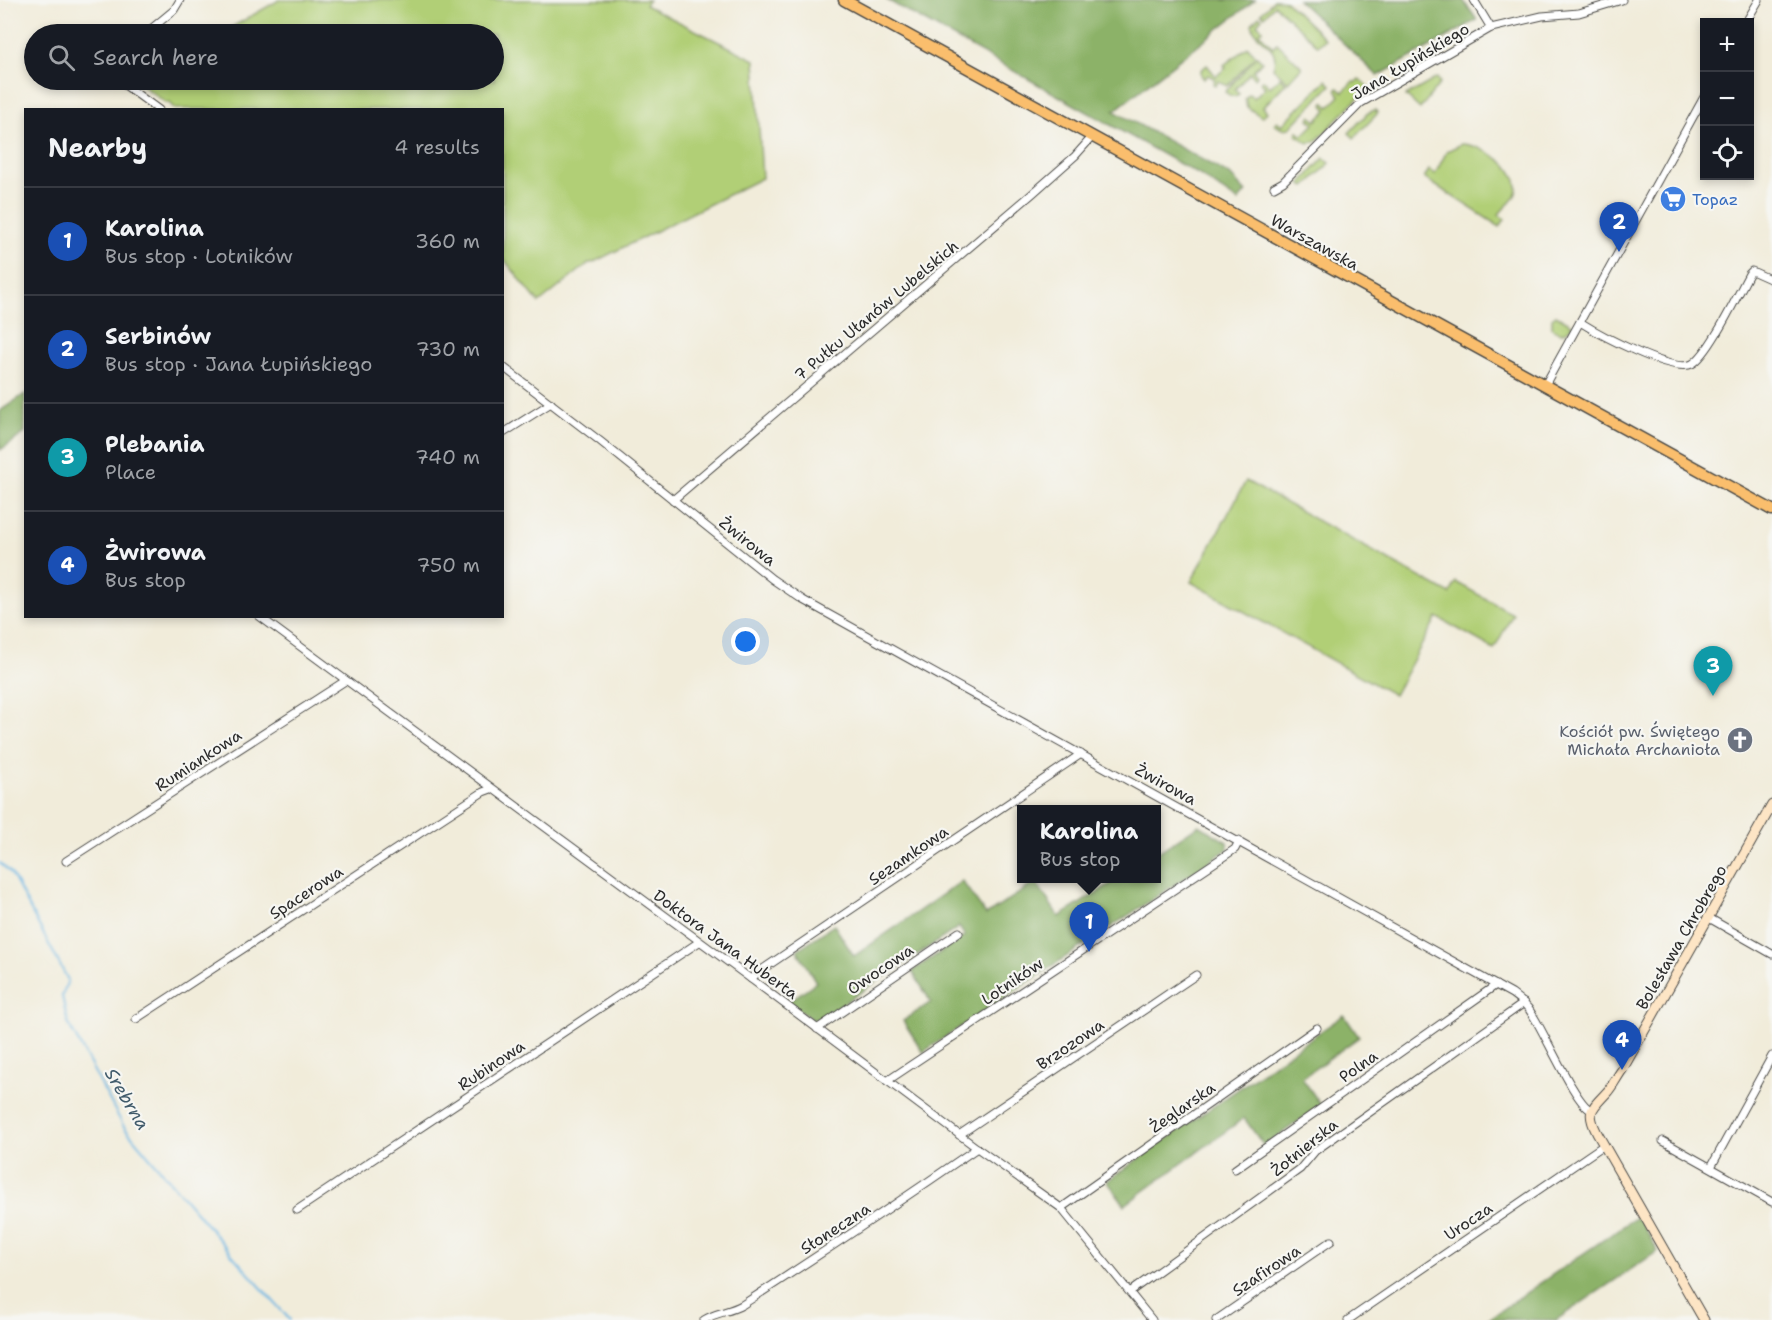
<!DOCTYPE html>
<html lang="en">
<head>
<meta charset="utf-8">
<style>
  body { margin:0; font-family:"Shantell Sans",sans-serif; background:#20242c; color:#f1f3f6 }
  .controls { position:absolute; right:18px; top:18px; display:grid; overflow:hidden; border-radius:0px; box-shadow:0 3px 9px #0003 }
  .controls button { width:54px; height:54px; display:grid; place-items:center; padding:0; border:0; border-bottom:2px solid #363941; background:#171b24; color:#f1f3f6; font:30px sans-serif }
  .you { position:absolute; left:746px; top:642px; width:21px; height:21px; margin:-15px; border:4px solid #fff; border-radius:50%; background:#1a73e8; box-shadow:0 0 0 9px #1a73e833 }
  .badge { display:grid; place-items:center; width:39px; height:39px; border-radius:50%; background:#7c3aed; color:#fff; font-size:20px; font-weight:700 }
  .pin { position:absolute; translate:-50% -50px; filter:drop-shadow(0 2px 3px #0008) }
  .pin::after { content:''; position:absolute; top:32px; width:21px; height:18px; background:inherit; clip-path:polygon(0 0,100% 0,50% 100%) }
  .popup { position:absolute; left:1017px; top:805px; width:144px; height:78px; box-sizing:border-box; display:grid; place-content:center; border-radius:0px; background:#171b24; filter:drop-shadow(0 2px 4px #0005); font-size:20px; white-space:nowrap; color:#9ea1a6 }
  .popup b { font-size:22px; color:#f1f3f6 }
  .popup::after { content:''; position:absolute; left:50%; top:100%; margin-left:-12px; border:12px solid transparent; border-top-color:#171b24 }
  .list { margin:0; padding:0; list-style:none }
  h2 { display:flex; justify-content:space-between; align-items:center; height:78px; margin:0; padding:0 24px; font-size:26px }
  h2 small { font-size:20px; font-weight:400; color:#9ea1a6 }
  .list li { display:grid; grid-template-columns:39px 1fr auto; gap:18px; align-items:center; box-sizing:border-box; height:108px; padding:0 24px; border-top:2px solid #363941 }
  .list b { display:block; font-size:22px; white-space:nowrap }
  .list p { margin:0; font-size:20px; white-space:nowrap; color:#9ea1a6 }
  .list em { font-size:20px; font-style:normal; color:#9ea1a6 }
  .icon { flex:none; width:33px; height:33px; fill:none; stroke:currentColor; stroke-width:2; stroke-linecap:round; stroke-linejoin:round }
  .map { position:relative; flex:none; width:1772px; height:1320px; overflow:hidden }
  .search { position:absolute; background:#171b24; box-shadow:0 3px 9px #0003; left:24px; top:24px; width:480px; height:66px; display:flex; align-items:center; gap:15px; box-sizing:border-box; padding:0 21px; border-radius:33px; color:#9ea1a6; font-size:22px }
  .panel { position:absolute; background:#171b24; box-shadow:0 3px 9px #0003; left:24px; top:108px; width:480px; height:510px; border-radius:0px }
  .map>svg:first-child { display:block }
  .green { fill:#b1cf76; stroke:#6e7d50; stroke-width:1.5 }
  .forest { fill:#8cb267; stroke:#5c6e49; stroke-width:1.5 }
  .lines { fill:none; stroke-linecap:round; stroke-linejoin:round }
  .stream { stroke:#69b5e2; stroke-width:2 }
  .street-casing { stroke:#494845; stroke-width:9 }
  .secondary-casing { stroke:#494845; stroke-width:11 }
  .primary-casing { stroke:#494845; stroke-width:13 }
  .street { stroke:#fff; stroke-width:7 }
  .secondary { stroke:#fde5c5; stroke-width:9 }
  .primary { stroke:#fabe6d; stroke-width:10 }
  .labels { text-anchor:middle; stroke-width:4.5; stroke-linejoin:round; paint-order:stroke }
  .street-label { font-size:16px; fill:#2b2b2b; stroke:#f6f6f2 }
  .shop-label { font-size:16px; fill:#366cbe; stroke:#f6f6f2; text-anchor:start }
  .worship-label { font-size:16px; fill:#5b616d; stroke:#f6f6f2; text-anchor:end }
  .water-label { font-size:18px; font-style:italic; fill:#415b6b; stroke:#f6f6f2 }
</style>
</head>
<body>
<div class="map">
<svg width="1772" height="1320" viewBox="0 0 1772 1320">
  <rect width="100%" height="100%" fill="#f6f6f2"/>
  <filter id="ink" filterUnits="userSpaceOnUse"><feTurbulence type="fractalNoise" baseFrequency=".0167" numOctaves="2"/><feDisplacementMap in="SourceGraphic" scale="12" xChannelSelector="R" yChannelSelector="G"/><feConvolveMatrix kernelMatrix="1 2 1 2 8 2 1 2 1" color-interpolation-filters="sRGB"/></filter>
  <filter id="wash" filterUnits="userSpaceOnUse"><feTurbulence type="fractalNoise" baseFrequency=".008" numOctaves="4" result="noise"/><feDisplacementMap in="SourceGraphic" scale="24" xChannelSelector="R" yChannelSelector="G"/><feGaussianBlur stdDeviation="1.35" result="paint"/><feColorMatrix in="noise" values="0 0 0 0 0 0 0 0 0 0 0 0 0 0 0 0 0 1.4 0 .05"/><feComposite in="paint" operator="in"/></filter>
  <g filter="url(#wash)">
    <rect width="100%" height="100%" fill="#f1ecda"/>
    <g class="green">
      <polygon points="279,0 649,0 645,5 755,60 762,178 592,263 589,263 539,303 503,258 502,110 175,109 169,103 166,103 138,82 143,80 494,80 494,34 220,34"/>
      <polygon points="1274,0 1286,1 1325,39 1318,46 1275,5 1264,16 1261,13"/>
      <path d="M1259 16 1262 18 1257 24 1263 29 1259 33 1273 47 1277 43 1302 67 1288 82 1273 68C1282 43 1255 44 1252 24Z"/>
      <polygon points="1248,47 1256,56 1227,86 1219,81 1215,86 1213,84 1215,79 1208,75 1204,79 1201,75 1201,70 1207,65 1216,76 1226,68 1224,65"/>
      <path d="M1257 56 1262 61 1253 71 1257 75 1255 78 1250 73 1235 89 1239 94C1234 98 1230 96 1225 92Z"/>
      <polygon points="1280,77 1286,83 1263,107 1267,112 1262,117 1247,107 1245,99 1249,94 1254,98 1265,87 1260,82 1263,80 1270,87"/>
      <polygon points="1437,78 1440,83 1420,109 1406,96"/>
      <polygon points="1359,79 1370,89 1369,92 1360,96 1316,141 1308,143 1296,135 1298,131 1302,136 1314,124 1309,119 1311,116 1316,121 1327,110 1323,105 1324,102 1329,107 1340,96 1336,90 1338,88 1343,92 1353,81 1355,83"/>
      <polygon points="1326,80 1331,85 1290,128 1282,129 1274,124 1277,121 1282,125"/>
      <polygon points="1375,110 1378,113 1354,138 1349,133 1368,113"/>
      <path d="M1461 144C1481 144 1524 168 1516 193 1513 203 1504 206 1499 215L1505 219 1500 227 1424 178 1429 170 1435 174 1447 151Z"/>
      <polygon points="1324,158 1330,163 1305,187 1300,184"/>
      <polygon points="1556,315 1573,325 1567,331 1561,333 1552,328 1552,318"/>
      <polygon points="1246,481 1450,594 1456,582 1513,614 1494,649 1437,617 1394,695 1191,582"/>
    </g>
    <g class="forest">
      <polygon points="887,0 1255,0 1114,111 1230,175 1246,192 1238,201 1198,174"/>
      <polygon points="1298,0 1463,0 1477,20 1378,76"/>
      <polygon points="25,394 25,433 0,450 0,411"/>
      <polygon points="1199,825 1227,842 1228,849 923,1052 903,1021 931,1002 912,971 965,936 959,927 820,1019 813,1020 788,1002 816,982 797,950 834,925 854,956 962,881 986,915 1036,882 1059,917 1118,879 1156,878 1157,853"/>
      <polygon points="1344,1015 1359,1037 1302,1078 1321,1105 1264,1146 1244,1118 1125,1205 1107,1181"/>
      <polygon points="1638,1216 1658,1251 1556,1320 1488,1319"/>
    </g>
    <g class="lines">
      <polyline class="stream" points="0,863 11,873 68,980 62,996 68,1023 124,1127 234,1257 290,1320"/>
    </g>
  </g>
  <g filter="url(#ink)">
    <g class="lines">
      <defs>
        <g id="street">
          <polyline points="1474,0 1491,28"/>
          <polyline points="1746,22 1759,0"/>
          <polyline points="145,34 174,10 180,0"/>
          <polyline points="118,80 159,110"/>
          <polyline points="1274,187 1283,182 1361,103 1491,28 1542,16 1579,13 1622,0"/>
          <path d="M1580 322C1599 334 1673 374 1692 364 1709 355 1738 294 1749 274L1752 271 1772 280"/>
          <path d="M502 366 600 441 772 579 803 600 1512 994C1520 1000 1527 1005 1532 1014 1544 1031 1576 1105 1591 1110"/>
          <polyline points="1545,385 1704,97"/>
          <polyline points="502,434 551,403"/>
          <polyline points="673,500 1032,194 1075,156 1092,137"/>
          <polyline points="259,616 751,979 977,1148 1061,1208 1152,1320"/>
          <polyline points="66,861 345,681"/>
          <polyline points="1709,918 1772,954"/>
          <polyline points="751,979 760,971 1081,754"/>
          <polyline points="136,1019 483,792 491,789"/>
          <polyline points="817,1029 959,932"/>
          <polyline points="887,1081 1235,849 1239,841"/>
          <polyline points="959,1135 1196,975"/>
          <polyline points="1663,1141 1772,1202"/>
          <polyline points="1711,1167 1772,1056"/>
          <polyline points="1235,1169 1496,985"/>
          <polyline points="1061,1208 1317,1028"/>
          <polyline points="297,1210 699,942"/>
          <polyline points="1131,1291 1300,1169 1315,1151 1524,1003"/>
          <path d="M704 1320C716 1312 730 1312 742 1305 821 1254 899 1202 977 1148"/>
          <polyline points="1216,1320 1331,1241"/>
          <polyline points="1348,1320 1604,1145"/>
        </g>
        <path id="secondary" d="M1704 1320 1597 1133C1585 1110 1593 1108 1608 1091 1613 1085 1617 1077 1622 1070L1772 805"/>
        <polyline id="primary" points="844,0 1772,510"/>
      </defs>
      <use href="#street" class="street-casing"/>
      <use href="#secondary" class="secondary-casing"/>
      <use href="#primary" class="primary-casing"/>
      <use href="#street" class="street"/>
      <use href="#secondary" class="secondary"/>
      <use href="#primary" class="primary"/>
    </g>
  </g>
  <defs>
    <symbol id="supermarket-disc" viewBox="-11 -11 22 22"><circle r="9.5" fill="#3f7fe0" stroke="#f6f6f2"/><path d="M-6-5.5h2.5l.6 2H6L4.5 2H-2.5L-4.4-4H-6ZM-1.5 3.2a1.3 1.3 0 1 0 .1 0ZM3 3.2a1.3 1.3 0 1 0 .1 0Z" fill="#fff"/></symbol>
    <symbol id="church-disc" viewBox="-11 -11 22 22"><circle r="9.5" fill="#6b7280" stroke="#f6f6f2"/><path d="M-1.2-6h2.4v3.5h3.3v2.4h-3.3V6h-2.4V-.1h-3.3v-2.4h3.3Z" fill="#fff"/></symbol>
  </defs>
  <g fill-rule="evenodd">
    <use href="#supermarket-disc" x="1658" y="184" width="30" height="30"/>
    <use href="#church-disc" x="1725" y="725" width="30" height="30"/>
  </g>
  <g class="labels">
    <g class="street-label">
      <text transform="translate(1410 61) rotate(-31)" y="6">Jana Łupińskiego</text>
      <text transform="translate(1315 242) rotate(29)" y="6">Warszawska</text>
      <text transform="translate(876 310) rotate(-40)" y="6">7 Pułku Ułanów Lubelskich</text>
      <text transform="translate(748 541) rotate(39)" y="6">Żwirowa</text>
      <text transform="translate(198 760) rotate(-33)" y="6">Rumiankowa</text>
      <text transform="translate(1166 784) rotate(29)" y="6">Żwirowa</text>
      <text transform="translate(908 855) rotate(-34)" y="6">Sezamkowa</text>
      <text transform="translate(306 892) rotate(-33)" y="6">Spacerowa</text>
      <text transform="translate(1681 937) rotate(-60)" y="6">Bolesława Chrobrego</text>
      <text transform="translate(726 944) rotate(36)" y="6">Doktora Jana Huberta</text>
      <text transform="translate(880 969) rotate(-34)" y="6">Owocowa</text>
      <text transform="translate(1012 981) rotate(-34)" y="6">Lotników</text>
      <text transform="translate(1070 1044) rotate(-34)" y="6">Brzozowa</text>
      <text transform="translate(491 1065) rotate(-34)" y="6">Rubinowa</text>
      <text transform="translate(1358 1066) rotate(-35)" y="6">Polna</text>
      <text transform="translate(1182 1107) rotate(-35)" y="6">Żeglarska</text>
      <text transform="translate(1304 1147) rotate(-39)" y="6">Żołnierska</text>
      <text transform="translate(1468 1221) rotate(-34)" y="6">Urocza</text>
      <text transform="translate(835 1228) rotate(-33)" y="6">Słoneczna</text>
      <text transform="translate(1266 1270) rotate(-34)" y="6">Szafirowa</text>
    </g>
    <g class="shop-label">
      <text x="1692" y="205">Topaz</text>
    </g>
    <g class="worship-label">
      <text x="1720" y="737">Kościół pw. Świętego<tspan x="1720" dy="18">Michała Archanioła</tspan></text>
    </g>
    <g class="water-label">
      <text transform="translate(127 1099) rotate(59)" y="6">Srebrna</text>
    </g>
  </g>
</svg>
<div class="controls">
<button>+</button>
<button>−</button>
<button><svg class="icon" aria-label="locate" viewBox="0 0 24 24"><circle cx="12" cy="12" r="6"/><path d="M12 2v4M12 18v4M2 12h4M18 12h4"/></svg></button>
</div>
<div class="you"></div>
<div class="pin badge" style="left:1089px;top:952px;background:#1a4fb4">1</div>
<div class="popup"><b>Karolina</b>Bus stop</div>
<div class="pin badge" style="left:1619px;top:252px;background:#1a4fb4">2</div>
<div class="pin badge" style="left:1713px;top:696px;background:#0f9aa8">3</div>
<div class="pin badge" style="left:1622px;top:1070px;background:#1a4fb4">4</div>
<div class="search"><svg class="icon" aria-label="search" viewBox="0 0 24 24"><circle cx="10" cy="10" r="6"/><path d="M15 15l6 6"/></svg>Search here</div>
<section class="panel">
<h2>Nearby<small>4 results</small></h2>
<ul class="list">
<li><span class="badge" style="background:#1a4fb4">1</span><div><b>Karolina</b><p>Bus stop · Lotników</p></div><em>360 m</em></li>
<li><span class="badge" style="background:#1a4fb4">2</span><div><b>Serbinów</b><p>Bus stop · Jana Łupińskiego</p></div><em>730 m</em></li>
<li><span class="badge" style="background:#0f9aa8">3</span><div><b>Plebania</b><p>Place</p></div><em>740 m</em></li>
<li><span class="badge" style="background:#1a4fb4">4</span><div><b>Żwirowa</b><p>Bus stop</p></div><em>750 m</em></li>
</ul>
</section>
</div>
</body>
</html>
